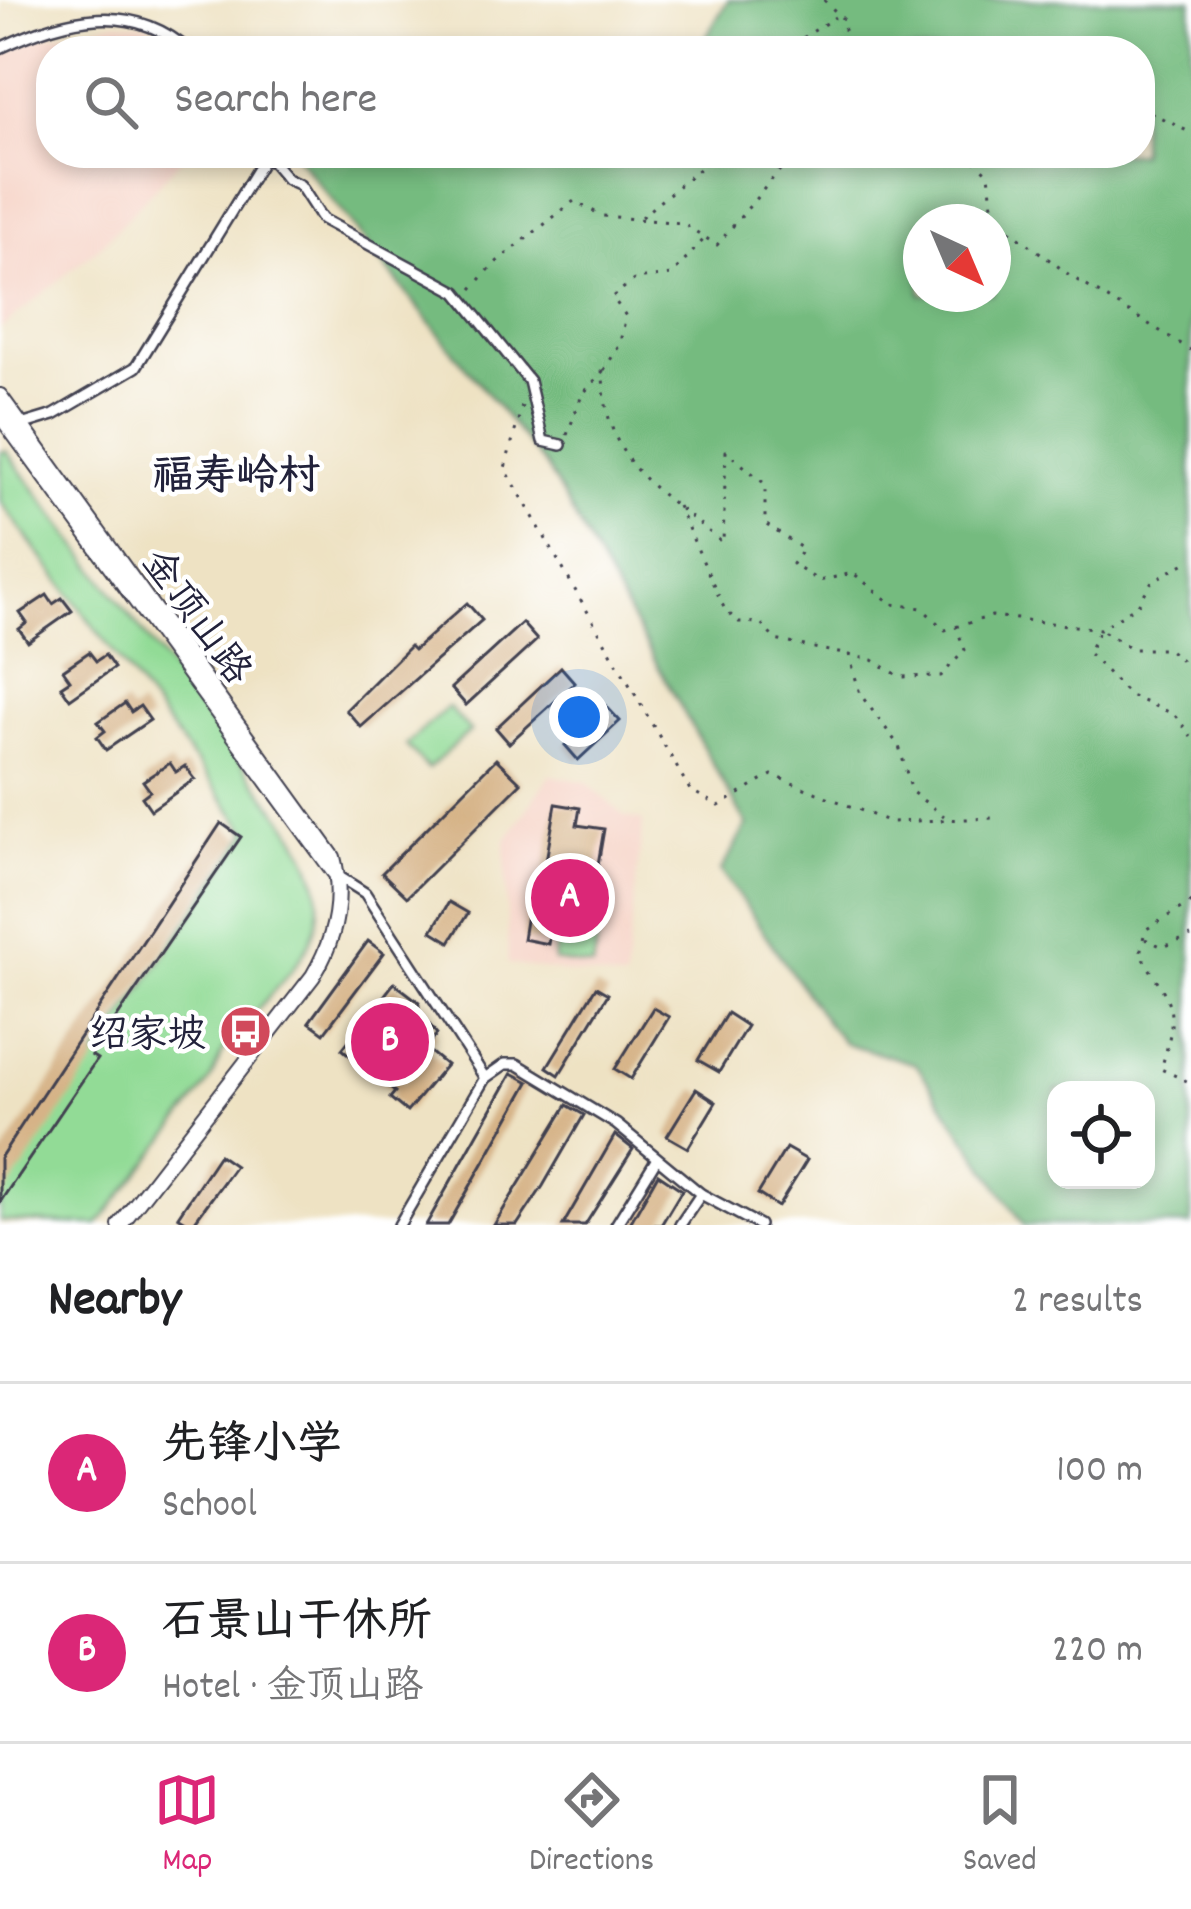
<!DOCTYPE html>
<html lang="en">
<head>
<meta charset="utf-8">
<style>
  body { margin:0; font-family:Dekko,"LXGW WenKai TC",sans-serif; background:#f6f6f6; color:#202124 }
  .controls { position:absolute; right:36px; bottom:36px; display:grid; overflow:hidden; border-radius:24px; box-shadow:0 6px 18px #0003 }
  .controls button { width:108px; height:108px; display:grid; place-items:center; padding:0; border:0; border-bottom:3px solid #e0e0e0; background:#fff; color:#202124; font:60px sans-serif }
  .compass { position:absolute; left:903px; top:204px; width:108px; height:108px; border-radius:50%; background:#fff; box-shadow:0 6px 18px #0003; rotate:136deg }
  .you { position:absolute; left:579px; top:717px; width:42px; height:42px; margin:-30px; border:9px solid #fff; border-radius:50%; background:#1a73e8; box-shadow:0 0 0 18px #1a73e833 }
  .badge { display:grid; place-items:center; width:78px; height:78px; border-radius:50%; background:#db2777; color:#fff; font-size:39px; font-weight:700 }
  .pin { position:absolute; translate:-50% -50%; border:6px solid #fff; box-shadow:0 3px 12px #0006 }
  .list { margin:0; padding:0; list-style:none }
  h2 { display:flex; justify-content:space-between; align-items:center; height:156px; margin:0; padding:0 48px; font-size:51px }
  h2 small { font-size:39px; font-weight:400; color:#757577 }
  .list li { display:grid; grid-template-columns:78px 1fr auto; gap:36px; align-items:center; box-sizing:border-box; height:180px; padding:0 48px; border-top:3px solid #e0e0e0 }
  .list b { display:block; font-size:45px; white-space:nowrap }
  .list p { margin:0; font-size:39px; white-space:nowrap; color:#757577 }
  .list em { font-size:39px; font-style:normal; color:#757577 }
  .icon { flex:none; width:66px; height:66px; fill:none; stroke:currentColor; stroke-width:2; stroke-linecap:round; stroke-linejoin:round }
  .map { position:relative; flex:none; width:1191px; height:1225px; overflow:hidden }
  .search { position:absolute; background:#fff; box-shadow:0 6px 18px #0003; left:36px; right:36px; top:36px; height:132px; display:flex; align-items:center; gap:30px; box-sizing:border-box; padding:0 42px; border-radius:48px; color:#757577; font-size:45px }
  .sheet { height:516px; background:#fff }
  nav { display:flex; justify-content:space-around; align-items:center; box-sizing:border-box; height:168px; border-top:3px solid #e0e0e0; background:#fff; font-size:33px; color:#757577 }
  nav a { display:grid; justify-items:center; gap:6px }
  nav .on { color:#db2777 }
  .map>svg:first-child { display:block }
  .built { fill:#f6d2c4 }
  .green { fill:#92db96; stroke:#5a7e68; stroke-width:3 }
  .forest { fill:#75bb7f; stroke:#4c6e5d; stroke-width:3; fill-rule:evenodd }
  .building { fill:#d6b387 }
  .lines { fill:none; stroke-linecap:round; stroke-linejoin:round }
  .street-casing { stroke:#413f4f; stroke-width:14 }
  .secondary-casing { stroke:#413f4f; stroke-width:18 }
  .path { stroke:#413f4f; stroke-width:3; stroke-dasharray:3 9; stroke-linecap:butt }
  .street { stroke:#fff; stroke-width:9 }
  .secondary { stroke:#fff; stroke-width:14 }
  .labels { text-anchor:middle; stroke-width:9; stroke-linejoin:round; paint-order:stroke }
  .street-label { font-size:39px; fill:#22223b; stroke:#fff }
  .poi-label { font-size:39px; fill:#22223b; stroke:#fff; text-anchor:end }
  .neighbourhood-label { font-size:42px; font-weight:bold; fill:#22223b; stroke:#fff }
</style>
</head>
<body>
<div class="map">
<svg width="1191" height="1225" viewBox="0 0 1191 1225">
  <rect width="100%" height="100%" fill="#fff"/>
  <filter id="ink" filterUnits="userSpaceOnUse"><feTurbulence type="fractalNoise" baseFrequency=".00833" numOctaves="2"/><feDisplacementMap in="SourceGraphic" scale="24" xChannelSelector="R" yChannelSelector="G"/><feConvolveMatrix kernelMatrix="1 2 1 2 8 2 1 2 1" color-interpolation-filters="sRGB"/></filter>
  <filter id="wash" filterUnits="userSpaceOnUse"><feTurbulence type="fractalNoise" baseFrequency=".004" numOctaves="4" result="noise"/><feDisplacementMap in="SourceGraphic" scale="48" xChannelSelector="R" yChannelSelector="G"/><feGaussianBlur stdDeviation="2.7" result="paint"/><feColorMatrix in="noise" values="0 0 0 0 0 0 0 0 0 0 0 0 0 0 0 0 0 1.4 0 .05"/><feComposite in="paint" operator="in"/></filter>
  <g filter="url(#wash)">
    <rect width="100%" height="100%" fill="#eee2c3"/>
    <g class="built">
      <polygon points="117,22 147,25 179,51 51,51 51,153 187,153 104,243 0,329 0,57 39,38"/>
      <polygon points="550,775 586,782 624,816 643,821 625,981 508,964 505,842"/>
    </g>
    <g class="green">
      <path d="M6 451 288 825C363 933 286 967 227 1045 218 1057 215 1074 206 1086 172 1134 134 1179 98 1225L0 1221V1198L248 832 0 501V452Z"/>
      <polygon points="448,707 470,731 428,769 406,745"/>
      <polygon points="563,901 602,906 593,967 554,961"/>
    </g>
    <path class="forest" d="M728 0H1191V1225H1024L916 1064 844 1043 827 1023 721 871 747 825 547 468 294 153H478L501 164 566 153H1140V51H698ZM921 222H993V294H921ZM1056 1090H1146V1180H1056Z"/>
    <g id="blocks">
      <g class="building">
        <polygon points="47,595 53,604 62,598 72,611 28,642 19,629 27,623 20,613"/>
        <polygon points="467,603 482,620 361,727 346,710 410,646 414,650"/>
        <polygon points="522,623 537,640 466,705 451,688"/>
        <polygon points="89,652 96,661 105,655 114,668 70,699 61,686 70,680 63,670"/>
        <polygon points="561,667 575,683 509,743 496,728"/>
        <polygon points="125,703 131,712 140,706 150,720 106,750 97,737 105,731 98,722"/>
        <polygon points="606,706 620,721 578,760 565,745"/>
        <polygon points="496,759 521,783 407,897 382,873"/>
        <polygon points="170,763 176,772 185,766 195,779 151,810 142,797 150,791 143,781"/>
        <polygon points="556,804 580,808 577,825 604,829 594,888 543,878"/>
        <polygon points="221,823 241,837 91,1055 97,1059 0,1202 0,1158"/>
        <polygon points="530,896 556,901 548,944 523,939"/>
        <polygon points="449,902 468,913 450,942 432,931"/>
        <polygon points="368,941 384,953 324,1033 309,1022"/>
        <polygon points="394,983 419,1002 419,1012 437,1034 428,1045 377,1005"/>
        <polygon points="596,987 608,994 559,1075 547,1067"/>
        <polygon points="653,1008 669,1017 631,1079 615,1069"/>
        <polygon points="727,1013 747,1026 719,1072 698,1060"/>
        <polygon points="350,1039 403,1082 429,1051 446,1065 407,1112 390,1098 395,1092 342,1049"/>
        <polygon points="512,1073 529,1082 484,1162 448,1225 426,1225"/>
        <polygon points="696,1089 716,1102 688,1148 667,1136"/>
        <polygon points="567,1105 584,1115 543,1186 517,1225 494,1225"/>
        <polygon points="615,1135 633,1149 585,1225 563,1225"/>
        <polygon points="786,1148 807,1160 778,1207 758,1194"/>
        <polygon points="219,1155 235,1166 192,1225 178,1216"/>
        <polygon points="658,1174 682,1190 661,1225 629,1225"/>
      </g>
    </g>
  </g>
  <g filter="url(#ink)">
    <use href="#blocks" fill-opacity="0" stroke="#413f4f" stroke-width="3"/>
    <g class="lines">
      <defs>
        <g id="street">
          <path d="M0 48C65 17 133 0 189 51"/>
          <polyline points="265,153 287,179 300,185 322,219 457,292 529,381 543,441 561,445"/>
          <polyline points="21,425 54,415 136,367 266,155"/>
          <polyline points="338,876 365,893 485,1078"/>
          <polyline points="399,1225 485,1078 505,1064 517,1064 616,1124 701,1194 759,1225"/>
          <polyline points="616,1225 656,1160"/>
          <polyline points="680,1225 701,1194"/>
        </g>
        <g id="secondary">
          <path d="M0 396 333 857C344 899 335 939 313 976L120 1225"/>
          <polyline points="0,415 334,872"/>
        </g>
      </defs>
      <use href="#street" class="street-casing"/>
      <use href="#secondary" class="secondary-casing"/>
      <g class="path">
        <polyline points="824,0 844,20 844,51"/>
        <polyline points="783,51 835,17"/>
        <polyline points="1140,107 1191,133"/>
        <polyline points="810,153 826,162 854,153"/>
        <polyline points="965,153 989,173 993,217 1072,277 1191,350"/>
        <polyline points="641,217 718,153"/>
        <polyline points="472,289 494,264 574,201 603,216 682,223 717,245 794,153"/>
        <polyline points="604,370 619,346 626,316 612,297 635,279 672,275 705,238"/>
        <polyline points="522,406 505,468 690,790 719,806 772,775 890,822 993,818"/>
        <path d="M567 435 582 395 603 371C604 467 658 488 723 543L726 451 765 484V524L803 549 792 564 819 581 853 573 892 604 922 608 945 630 992 616 1100 629 1138 605 1152 581 1191 560"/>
        <polyline points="678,506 725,610 739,622 761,623 775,640 873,660 901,677 941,676 965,650 956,627"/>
        <polyline points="849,654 860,694 899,746 912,792 944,816"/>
        <polyline points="1191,668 1168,649 1132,649 1100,629 1088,653 1130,696 1174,714 1191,736"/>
        <path d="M1191 902 1145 930 1140 954C1174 1006 1179 1009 1161 1069L1191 1083"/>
        <polyline points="1145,939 1163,947 1191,936"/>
      </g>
      <use href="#street" class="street"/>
      <use href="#secondary" class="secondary"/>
    </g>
  </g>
  <defs>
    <symbol id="bus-disc" viewBox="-11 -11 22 22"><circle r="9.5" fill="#d1495b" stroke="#fff"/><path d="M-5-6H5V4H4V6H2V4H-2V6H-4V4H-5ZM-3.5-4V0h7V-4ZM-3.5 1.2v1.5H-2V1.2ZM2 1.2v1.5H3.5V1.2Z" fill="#fff"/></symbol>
  </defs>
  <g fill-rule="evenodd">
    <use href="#bus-disc" x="216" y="1002" width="59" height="59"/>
  </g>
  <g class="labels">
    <g class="street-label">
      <text transform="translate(199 615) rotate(54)" y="14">金顶山路</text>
    </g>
    <g class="poi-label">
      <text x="206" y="1046">绍家坡</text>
    </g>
    <g class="neighbourhood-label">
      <text x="236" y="488">福寿岭村</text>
    </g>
  </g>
</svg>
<div class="controls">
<button><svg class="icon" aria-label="locate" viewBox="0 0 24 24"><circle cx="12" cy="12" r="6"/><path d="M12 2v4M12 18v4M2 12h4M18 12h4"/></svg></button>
</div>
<svg class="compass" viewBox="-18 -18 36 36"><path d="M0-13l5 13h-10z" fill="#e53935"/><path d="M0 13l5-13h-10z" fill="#757577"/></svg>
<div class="you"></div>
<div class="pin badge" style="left:570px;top:898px">A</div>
<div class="pin badge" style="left:390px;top:1042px">B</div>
<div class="search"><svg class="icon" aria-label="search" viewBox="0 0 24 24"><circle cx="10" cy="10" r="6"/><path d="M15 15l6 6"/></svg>Search here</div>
</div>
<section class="sheet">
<h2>Nearby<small>2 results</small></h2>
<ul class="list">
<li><span class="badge">A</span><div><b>先锋小学</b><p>School</p></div><em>100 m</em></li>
<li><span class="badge">B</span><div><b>石景山干休所</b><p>Hotel · 金顶山路</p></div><em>220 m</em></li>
</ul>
</section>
<nav>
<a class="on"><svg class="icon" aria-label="map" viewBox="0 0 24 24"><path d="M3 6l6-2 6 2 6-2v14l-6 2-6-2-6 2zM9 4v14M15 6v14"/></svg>Map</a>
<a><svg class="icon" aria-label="directions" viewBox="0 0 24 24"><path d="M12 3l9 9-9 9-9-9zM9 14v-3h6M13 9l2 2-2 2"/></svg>Directions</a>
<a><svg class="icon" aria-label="saved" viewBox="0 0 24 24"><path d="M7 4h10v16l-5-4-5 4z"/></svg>Saved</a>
</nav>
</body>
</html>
